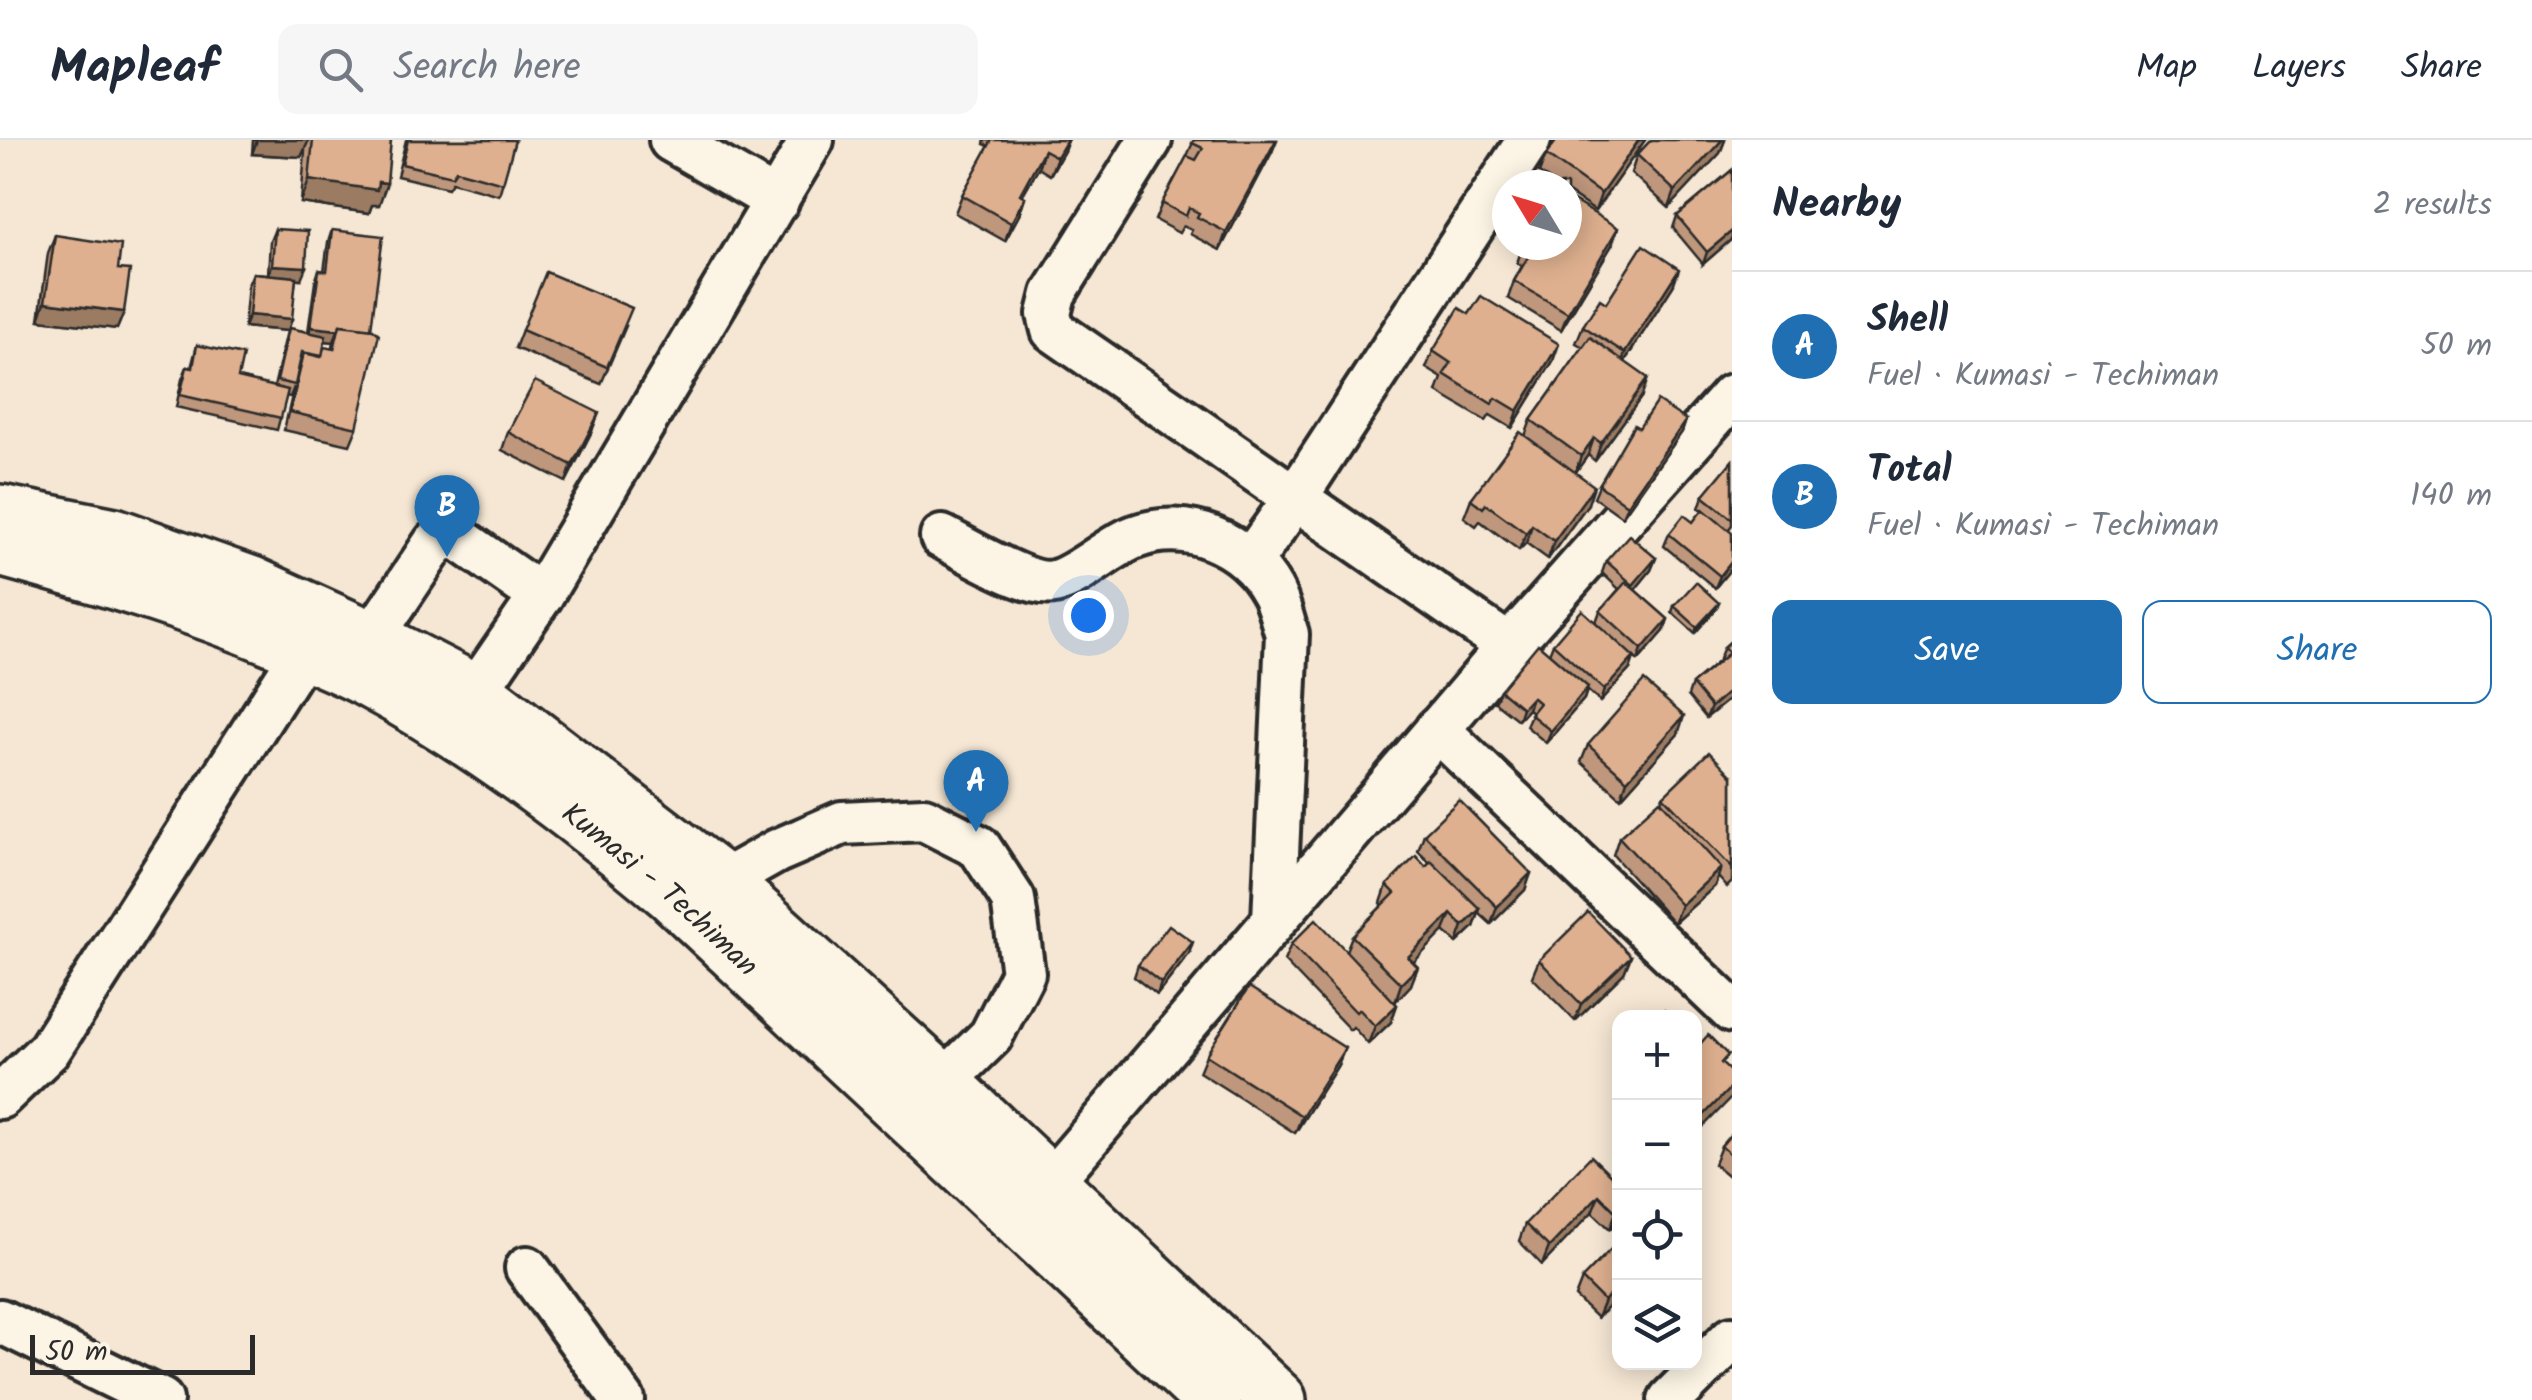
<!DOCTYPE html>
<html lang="en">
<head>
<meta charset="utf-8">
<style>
  body { margin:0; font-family:Kalam,sans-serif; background:#f6f6f7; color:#1f2937 }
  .controls { position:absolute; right:30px; bottom:30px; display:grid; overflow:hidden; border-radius:20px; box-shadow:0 5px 25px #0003 }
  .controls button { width:90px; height:90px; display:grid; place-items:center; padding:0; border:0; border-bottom:2px solid #e0e1e3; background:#fff; color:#1f2937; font:50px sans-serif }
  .compass { position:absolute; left:1492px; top:30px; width:90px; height:90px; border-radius:50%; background:#fff; box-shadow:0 5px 25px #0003; rotate:308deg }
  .scale { position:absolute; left:30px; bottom:25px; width:225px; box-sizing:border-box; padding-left:10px; border:5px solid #2b2b2b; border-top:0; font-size:28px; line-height:35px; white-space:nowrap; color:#2b2b2b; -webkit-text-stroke:8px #fcf5e5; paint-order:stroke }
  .you { position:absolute; left:1088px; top:475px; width:35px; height:35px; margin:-25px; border:8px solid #fff; border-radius:50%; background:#1a73e8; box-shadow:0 0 0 15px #1a73e833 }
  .badge { display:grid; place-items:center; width:65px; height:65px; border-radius:50%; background:#1f6fb2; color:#fff; font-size:32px; font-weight:700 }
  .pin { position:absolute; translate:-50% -82px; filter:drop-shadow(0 2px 5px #0008) }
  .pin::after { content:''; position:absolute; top:52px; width:35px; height:30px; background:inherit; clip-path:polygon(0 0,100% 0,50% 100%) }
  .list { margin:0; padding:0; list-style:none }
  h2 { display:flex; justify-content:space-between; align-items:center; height:130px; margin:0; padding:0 40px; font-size:42px }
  h2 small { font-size:32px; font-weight:400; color:#747a83 }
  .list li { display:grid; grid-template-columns:65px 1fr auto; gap:30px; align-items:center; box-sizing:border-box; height:150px; padding:0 40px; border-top:2px solid #e0e1e3 }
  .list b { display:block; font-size:38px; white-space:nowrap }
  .list p { margin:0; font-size:32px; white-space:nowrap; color:#747a83 }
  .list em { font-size:32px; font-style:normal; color:#747a83 }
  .actions { display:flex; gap:20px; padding:30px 40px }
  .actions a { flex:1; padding:22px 0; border:2px solid #1f6fb2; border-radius:20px; text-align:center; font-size:35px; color:#1f6fb2 }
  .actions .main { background:#1f6fb2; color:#fff }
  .icon { flex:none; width:55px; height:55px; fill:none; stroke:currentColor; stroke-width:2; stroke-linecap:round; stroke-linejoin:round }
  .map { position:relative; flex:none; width:1732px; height:1260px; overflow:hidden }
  header { display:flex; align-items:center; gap:60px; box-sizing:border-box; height:140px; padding:0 50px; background:#fff; border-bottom:2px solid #e0e1e3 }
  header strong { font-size:48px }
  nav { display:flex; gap:55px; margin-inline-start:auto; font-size:35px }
  .search { width:700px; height:90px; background:#f6f6f7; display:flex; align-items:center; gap:25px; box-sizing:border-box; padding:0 35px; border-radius:20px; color:#747a83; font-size:38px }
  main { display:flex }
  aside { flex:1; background:#fff }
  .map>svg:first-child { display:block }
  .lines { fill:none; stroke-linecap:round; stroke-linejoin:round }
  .minor-casing { stroke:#2b2b2b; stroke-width:50 }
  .highway-casing { stroke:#2b2b2b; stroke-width:62 }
  .minor { stroke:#fcf5e5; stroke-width:42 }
  .highway { stroke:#fcf5e5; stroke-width:55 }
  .wall { fill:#bf977b; stroke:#2b2b2b; stroke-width:2.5; fill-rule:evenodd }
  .shaded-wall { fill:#9b7b64; stroke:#2b2b2b; stroke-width:2.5 }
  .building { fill:#deb08f; stroke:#2b2b2b; stroke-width:2.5 }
  .labels { text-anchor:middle; stroke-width:9; stroke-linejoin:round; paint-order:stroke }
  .street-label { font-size:30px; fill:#2b2b2b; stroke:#fcf5e5 }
</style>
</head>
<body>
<header>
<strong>Mapleaf</strong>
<div class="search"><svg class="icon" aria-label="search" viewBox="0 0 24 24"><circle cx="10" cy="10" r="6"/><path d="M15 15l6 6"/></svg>Search here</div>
<nav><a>Map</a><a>Layers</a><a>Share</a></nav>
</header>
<main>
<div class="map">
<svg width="1732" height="1260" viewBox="0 0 1732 1260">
  <rect width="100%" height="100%" fill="#f6e7d4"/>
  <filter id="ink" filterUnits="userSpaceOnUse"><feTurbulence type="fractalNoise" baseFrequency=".01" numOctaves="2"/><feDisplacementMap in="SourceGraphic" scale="20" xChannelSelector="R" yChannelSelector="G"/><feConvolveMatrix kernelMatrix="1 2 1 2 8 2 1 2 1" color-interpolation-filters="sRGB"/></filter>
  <g filter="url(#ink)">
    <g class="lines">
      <defs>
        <g id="minor">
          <polyline points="671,0 777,61"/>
          <polyline points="1150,0 1054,154 1049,174 1053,190 1509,506 1732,256"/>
          <path d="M942 397C966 409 1029 448 1054 442 1078 437 1110 406 1135 397 1187 378 1245 402 1272 451 1279 463 1282 480 1287 494L1274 780"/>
          <polyline points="1250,422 1296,357 1529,0"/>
          <polyline points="371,499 435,403 449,397 461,400 541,456"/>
          <polyline points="459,576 541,456 812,0"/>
          <polyline points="1437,589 1732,871"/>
          <polyline points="722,742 777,711 842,683 924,679 979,707 1013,759 1023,833 991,896 943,943"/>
          <polyline points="0,957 49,910 304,511"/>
          <polyline points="1049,1044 1509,506"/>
          <polyline points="527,1128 623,1260"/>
          <polyline points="0,1181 161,1260"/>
          <polyline points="1670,1260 1732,1198"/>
        </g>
        <g id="highway">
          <polyline points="0,373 114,396 252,445 371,499 476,553 722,742 943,943 1278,1260"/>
          <path id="s1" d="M0 408C99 435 195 464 289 504 315 515 341 525 366 538 476 597 576 673 671 753L1213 1260"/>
        </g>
      </defs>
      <use href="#minor" class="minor-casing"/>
      <use href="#highway" class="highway-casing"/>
      <use href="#minor" class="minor"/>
      <use href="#highway" class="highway"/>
    </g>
    <g class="wall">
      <polygon points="253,0 391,0 379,65 372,65 369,73 301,63 305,11 303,11 301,17 252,14"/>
      <polygon points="406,0 515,0 499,55 452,42 448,48 397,36"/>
      <polygon points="985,0 1068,0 1064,11 1050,35 1038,28 1022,56 1025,57 1019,75 1005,101 955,73 962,55 989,6 984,4"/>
      <polygon points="1194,0 1277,0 1272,12 1220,110 1190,94 1192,90 1183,86 1179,93 1155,80 1162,63 1187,16"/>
      <polygon points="1557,0 1645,0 1595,71 1567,52 1567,45 1557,45 1539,33 1546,15"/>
      <polygon points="1651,0 1725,0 1720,13 1669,68 1631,33 1637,15"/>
      <polygon points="1732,30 1732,99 1703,124 1673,88 1677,76"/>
      <path d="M275 89 301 139H296L289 188 308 192 315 142 319 130 324 131 328 102 332 90 357 288 350 305 284 290 294 247 290 257 286 256 277 290 176 267 182 239 187 227 191 228 197 205 238 238 274 247 287 191 244 187 248 145 253 133 268 134 270 101ZM325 201 334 202 332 209 323 211Z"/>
      <polygon points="55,95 118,129 124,172 117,189 39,180 48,113"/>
      <polygon points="1523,105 1612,105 1561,190 1508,158 1514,141 1522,126 1517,123"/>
      <polygon points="1673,146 1625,221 1642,256 1595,321 1588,315 1575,333 1588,364 1548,419 1526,403 1519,410 1480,381 1476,386 1464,377 1471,359 1525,296 1531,280 1583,207 1576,203 1583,186 1606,163"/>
      <polygon points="626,186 601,244 515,208 522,190"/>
      <polygon points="1433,211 1553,221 1512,288 1490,275 1486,281 1437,252 1442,238 1426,228"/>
      <polygon points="1686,280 1682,292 1622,377 1594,357 1599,345 1639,288"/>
      <polygon points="592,291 566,342 502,310 508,292"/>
      <polygon points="1732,321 1732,385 1728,390 1732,427 1715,448 1664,406 1669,394 1693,382 1703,370 1699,368 1703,356"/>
      <polygon points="1656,418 1651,430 1635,450 1668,479 1664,491 1638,521 1634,517 1630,529 1600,562 1587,550 1584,559 1546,603 1526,586 1532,572 1528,569 1518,580 1495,562 1500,550 1549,514 1553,504 1596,482 1600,471 1619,449 1602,433 1606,421"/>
      <polygon points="1719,463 1716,469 1695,493 1672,472 1674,466"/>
      <polygon points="1732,500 1732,557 1706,578 1688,556 1692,544 1720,520 1719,519 1724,507"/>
      <polygon points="1678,594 1621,658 1581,622 1588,605"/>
      <polygon points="1732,636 1732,742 1727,747 1718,737 1715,746 1674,783 1613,715 1619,697 1661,662 1663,656"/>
      <polygon points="1424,694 1531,733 1525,750 1491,784 1479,773 1474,787 1457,803 1444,791 1413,823 1411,845 1395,862 1397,865 1391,882 1368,904 1353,887 1350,890 1284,821 1291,804 1346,811 1352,796 1383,765 1381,763 1387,745 1426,727 1430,723 1418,711"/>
      <polygon points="1189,814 1157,855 1134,837 1138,825"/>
      <polygon points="1631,816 1624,833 1575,881 1532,837 1539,820"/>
      <polygon points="1206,915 1338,925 1295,993 1199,932"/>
      <polygon points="1732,993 1732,1039 1714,1024 1721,1006"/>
      <polygon points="1620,1044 1620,1087 1616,1083 1610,1089 1592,1072 1542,1125 1519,1101 1525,1084"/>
      <polygon points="1620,1100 1620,1155 1597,1178 1575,1157 1582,1139"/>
    </g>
    <g class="shaded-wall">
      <polygon points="257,0 309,0 301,17 252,14"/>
      <polygon points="1067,0 1068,0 1064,11 1050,35 1057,17"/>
      <polygon points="1276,0 1272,12 1220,110 1226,92"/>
      <polygon points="1639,0 1645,0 1595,71 1601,54"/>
      <polygon points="1722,0 1725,0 1720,13 1669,68 1675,51"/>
      <polygon points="1044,10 1038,28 1013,72 1020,54"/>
      <polygon points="309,40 378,42 387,43 379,65 372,65 369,73 301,63"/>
      <polygon points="1025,57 1019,75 1005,101 1011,83"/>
      <polygon points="1618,88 1612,105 1561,190 1568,173"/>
      <polygon points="1732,91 1732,99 1703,124 1707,112"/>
      <polygon points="272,125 306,127 301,139 268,137"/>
      <polygon points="1679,129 1673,146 1619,230 1625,213"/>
      <polygon points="45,162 124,172 117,189 39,180"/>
      <polygon points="249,175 292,179 288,191 244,187"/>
      <polygon points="311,187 338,190 334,202 307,199"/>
      <polygon points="1559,204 1553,221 1512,288 1518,271"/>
      <polygon points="1648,238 1642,256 1595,321 1601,303"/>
      <polygon points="599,273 592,291 566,342 572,325"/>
      <polygon points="1686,280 1682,292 1622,377 1627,365"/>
      <polygon points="1594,298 1588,315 1575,333 1581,316"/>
      <polygon points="1594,346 1588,364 1548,419 1554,401"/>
      <polygon points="1532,385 1526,403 1519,410 1526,393"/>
      <polygon points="1656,418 1651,430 1629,457 1633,445"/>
      <polygon points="1732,421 1732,427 1715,448 1720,436"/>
      <polygon points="1719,463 1716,469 1695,493 1697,487"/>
      <polygon points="1668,479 1664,491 1638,521 1642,509"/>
      <polygon points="1634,517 1630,529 1600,562 1604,550"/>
      <polygon points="1588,547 1584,559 1546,603 1551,591"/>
      <polygon points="1732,549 1732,557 1706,578 1711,567"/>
      <polygon points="1532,557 1528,569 1518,580 1522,568"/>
      <polygon points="1684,576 1678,594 1621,658 1627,640"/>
      <polygon points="1721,728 1715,746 1674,783 1681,765"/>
      <polygon points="1531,733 1525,750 1491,784 1497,767"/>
      <polygon points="1480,769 1474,787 1457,803 1463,786"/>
      <polygon points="1451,774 1444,791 1401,835 1408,817"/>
      <polygon points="1193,802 1189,814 1157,855 1161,843"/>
      <polygon points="1631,816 1624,833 1575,881 1581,864"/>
      <polygon points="1418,827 1411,845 1395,862 1401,844"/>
      <polygon points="1397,865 1391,882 1368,904 1375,886"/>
      <polygon points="1345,908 1338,925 1295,993 1302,976"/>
      <polygon points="1732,946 1732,957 1694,996 1697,982"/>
      <polygon points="1599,1055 1592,1072 1542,1125 1549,1107"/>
      <polygon points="1620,1069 1616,1083 1610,1089 1616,1072"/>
      <polygon points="1620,1144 1620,1155 1597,1178 1604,1161"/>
    </g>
    <g class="building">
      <polygon points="313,0 391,0 387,43 378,42 377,50 309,40"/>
      <polygon points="408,0 515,0 503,43 456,30 452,36 402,24"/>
      <polygon points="992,0 1067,0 1057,17 1044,10 1020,54 1025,57 1011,83 962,55"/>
      <polygon points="1194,0 1276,0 1226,92 1197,77 1199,73 1189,68 1186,76 1162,63 1187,16 1196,20 1203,8 1192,3"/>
      <polygon points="1557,0 1639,0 1601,54 1546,15"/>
      <polygon points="1651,0 1722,0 1675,51 1637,15"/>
      <polygon points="1732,30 1732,91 1707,112 1677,76"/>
      <polygon points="1567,57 1618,88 1568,173 1514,141 1532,110 1523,105 1567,105"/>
      <polygon points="275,89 308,91 306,127 272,125"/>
      <polygon points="332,90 383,96 371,189 340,185 339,190 311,187 319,130 327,131"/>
      <polygon points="55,95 121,105 118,129 130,130 124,172 45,162"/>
      <polygon points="1643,105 1679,129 1625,213 1583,186 1600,159 1606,163"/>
      <polygon points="546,132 632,168 607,227 522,190"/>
      <polygon points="253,133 296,137 292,179 249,175"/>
      <polygon points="1481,156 1559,204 1518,271 1496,258 1492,264 1444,234 1451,223 1433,211 1459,168 1469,174"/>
      <polygon points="340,185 373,189 379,194 357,288 290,272 304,213 321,217 324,207 334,209"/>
      <polygon points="289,188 326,196 322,216 302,212 295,245 277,241"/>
      <polygon points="1590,197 1648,238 1601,303 1594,298 1581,316 1531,280"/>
      <polygon points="197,205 243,215 238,238 288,250 281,278 180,255 187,227 193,228"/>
      <polygon points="535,241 599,273 572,325 508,292"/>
      <polygon points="1657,261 1686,280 1627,365 1599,345 1634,285 1639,288"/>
      <polygon points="1520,292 1594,346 1554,401 1532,385 1526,393 1486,364 1483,368 1471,359"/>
      <polygon points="1732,321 1732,379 1703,356"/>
      <polygon points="1703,369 1732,393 1732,421 1720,436 1669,394 1684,375 1693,382"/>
      <polygon points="1629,395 1656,418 1633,445 1606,421"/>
      <polygon points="1626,442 1668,479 1642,509 1600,471"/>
      <polygon points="1696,442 1719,463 1697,487 1674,466"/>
      <polygon points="1582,470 1634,517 1604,550 1553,504"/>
      <polygon points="1732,500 1732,549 1711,567 1692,544 1729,513 1724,507"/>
      <polygon points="1538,504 1588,547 1551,591 1530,574 1539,563 1532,557 1522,568 1500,550"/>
      <polygon points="1644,541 1684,576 1627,640 1588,605"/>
      <polygon points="1709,612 1732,636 1732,728 1663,656"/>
      <polygon points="1459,660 1531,733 1497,767 1424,694"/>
      <polygon points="1660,660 1721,728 1681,765 1619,697"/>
      <polygon points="1416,716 1426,727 1431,721 1480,769 1463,786 1451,774 1408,817 1418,827 1401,844 1352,796 1395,753 1387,745"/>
      <polygon points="1588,772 1631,816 1581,864 1539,820"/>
      <polygon points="1316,779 1397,865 1375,886 1359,869 1356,872 1291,804"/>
      <polygon points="1169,785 1193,802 1161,843 1138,825"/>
      <polygon points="1249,847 1345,908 1302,976 1206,915"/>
      <polygon points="1664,870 1672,878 1657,878"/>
      <polygon points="1708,895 1728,915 1721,923 1732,933 1732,946 1697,982 1694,979 1694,899 1700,904"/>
      <polygon points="1732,993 1732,1016 1721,1006"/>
      <polygon points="1591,1016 1620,1044 1620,1069 1616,1072 1599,1055 1549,1107 1525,1084"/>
      <polygon points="1620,1100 1620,1144 1604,1161 1582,1139"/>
    </g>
  </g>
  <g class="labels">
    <g class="street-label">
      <text dy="10" stroke="none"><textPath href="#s1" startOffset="752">Kumasi - Techiman</textPath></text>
    </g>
  </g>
</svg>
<div class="controls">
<button>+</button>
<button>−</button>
<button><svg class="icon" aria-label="locate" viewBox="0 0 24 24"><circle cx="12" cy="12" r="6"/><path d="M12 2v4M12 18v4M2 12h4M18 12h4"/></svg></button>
<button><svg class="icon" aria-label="layers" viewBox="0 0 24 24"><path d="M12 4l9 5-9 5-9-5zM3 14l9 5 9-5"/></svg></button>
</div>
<svg class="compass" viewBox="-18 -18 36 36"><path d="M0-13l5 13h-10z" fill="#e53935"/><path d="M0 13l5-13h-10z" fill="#747a83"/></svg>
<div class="scale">50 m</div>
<div class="you"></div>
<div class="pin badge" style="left:976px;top:692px">A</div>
<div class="pin badge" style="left:447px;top:417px">B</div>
</div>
<aside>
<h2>Nearby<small>2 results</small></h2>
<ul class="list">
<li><span class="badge">A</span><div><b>Shell</b><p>Fuel · Kumasi - Techiman</p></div><em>50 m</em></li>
<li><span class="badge">B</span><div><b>Total</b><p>Fuel · Kumasi - Techiman</p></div><em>140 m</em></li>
</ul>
<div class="actions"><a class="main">Save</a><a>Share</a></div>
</aside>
</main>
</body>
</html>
